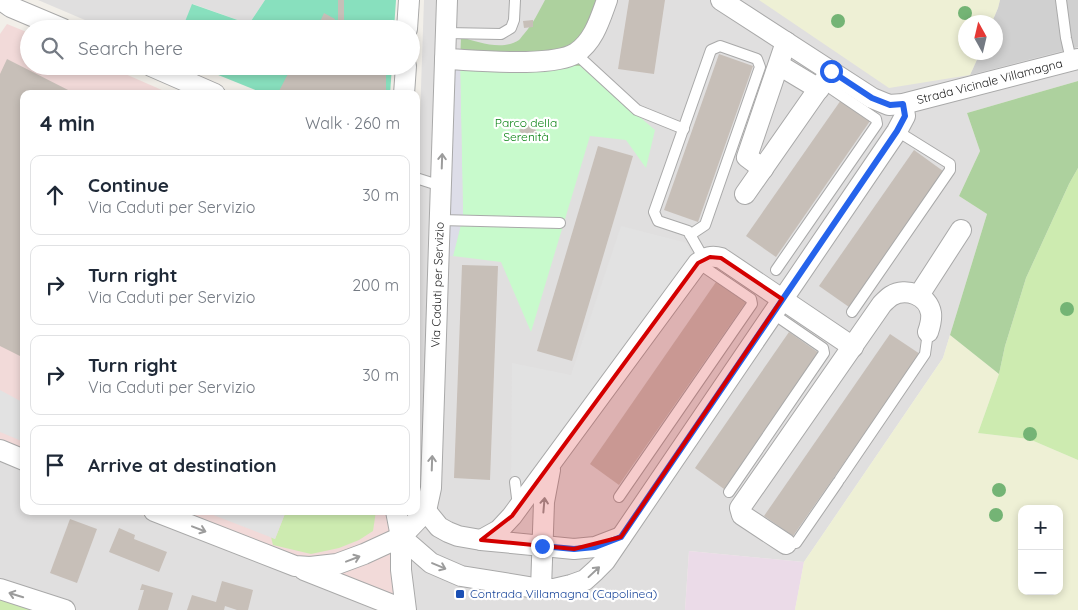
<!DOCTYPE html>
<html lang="en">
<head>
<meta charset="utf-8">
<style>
  body { margin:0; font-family:Quicksand,sans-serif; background:#f2f2f3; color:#1f2937 }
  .controls { position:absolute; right:15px; bottom:15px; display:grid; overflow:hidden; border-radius:10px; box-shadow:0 2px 8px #0003 }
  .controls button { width:45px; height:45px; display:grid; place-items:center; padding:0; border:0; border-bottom:1px solid #e0e1e3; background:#fff; color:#1f2937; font:25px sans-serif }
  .compass { position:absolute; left:958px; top:15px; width:45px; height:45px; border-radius:50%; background:#fff; box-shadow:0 2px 8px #0003; rotate:352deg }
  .stop { position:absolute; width:15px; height:15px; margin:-11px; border:4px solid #2563eb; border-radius:50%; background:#fff }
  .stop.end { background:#2563eb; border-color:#fff; box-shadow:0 1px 5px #0008 }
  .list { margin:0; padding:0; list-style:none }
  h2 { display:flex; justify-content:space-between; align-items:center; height:65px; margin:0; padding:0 20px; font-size:21px }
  h2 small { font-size:16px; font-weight:400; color:#747a83 }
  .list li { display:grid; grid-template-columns:32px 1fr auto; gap:15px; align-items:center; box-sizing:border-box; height:80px; margin:0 10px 10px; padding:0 10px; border:1px solid #e0e1e3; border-radius:10px }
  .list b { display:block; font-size:19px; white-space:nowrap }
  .list p { margin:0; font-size:16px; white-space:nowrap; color:#747a83 }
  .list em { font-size:16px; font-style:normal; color:#747a83 }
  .icon { flex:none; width:28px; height:28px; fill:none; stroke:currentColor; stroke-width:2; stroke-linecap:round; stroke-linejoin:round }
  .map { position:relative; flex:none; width:1078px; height:610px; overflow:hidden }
  .search { position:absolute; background:#fff; box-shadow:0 2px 8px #0003; left:20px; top:20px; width:400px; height:55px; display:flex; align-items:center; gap:12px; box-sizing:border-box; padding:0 18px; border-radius:28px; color:#747a83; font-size:19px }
  .panel { position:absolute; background:#fff; box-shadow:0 2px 8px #0003; left:20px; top:90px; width:400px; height:425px; border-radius:10px }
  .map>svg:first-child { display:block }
  .residential { fill:#e0dfdf; fill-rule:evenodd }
  .commercial { fill:#f2dad9 }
  .industrial { fill:#ebdbe8 }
  .religious { fill:#d0d0d0 }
  .farmland { fill:#eef0d5; fill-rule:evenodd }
  .grass { fill:#cdebb0 }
  .forest { fill:#add19e }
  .park { fill:#c8facc }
  .pitch { fill:#88e0be }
  .parking { fill:#e2e2e2 }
  .plaza { fill:#dddde8 }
  .building { fill:#c7bfb8 }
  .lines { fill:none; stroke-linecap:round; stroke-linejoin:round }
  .service-casing { stroke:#a9a9a9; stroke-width:12 }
  .minor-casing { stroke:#a9a9a9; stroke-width:22 }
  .service { stroke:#fff; stroke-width:10 }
  .minor { stroke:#fff; stroke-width:20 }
  .tree { fill:#74b475 }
  .oneway { stroke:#9c9c9c }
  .route { stroke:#2563eb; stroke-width:6 }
  .marked { fill:#d40000; fill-opacity:0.2; stroke:#d40000; stroke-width:4; stroke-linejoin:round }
  .transit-dot { fill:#1a4fb4; stroke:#fff; stroke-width:2 }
  .labels { text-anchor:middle; stroke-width:4.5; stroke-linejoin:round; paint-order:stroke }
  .street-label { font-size:12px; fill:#222; stroke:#fff }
  .park-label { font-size:12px; fill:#0c8416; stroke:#fff }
  .transit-label { font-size:12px; fill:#164399; stroke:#fff; text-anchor:start }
</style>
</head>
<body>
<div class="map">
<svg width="1078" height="610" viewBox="0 0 1078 610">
  <rect width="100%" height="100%" fill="#f2efe9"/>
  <g class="residential">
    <polygon points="38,0 265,0 249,24 193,4 182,29 106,29"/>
    <path d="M424 0H1078V81L967 113 980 151 959 196 987 214 943 358 804 562 689 551 685 610H414L409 511H416V233ZM966 22H996V52H966Z"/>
    <polygon points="0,458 24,468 24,511 132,511 376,610 38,610 0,597"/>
  </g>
  <g class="commercial">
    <polygon points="7,24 29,33 29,66 107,66 171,94 24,94 24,468 0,458 0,34"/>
    <polygon points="133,511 409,511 414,610 377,610"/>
  </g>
  <polygon class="industrial" points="689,551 804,562 795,610 685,610"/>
  <polygon class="religious" points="1000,0 1078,0 1078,47 970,75 980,53 996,52 996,22 992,22 998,8"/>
  <g class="farmland">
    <polygon points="759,0 1000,0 998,8 992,22 966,22 966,52 980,53 970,75 889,88"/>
    <path d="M950 335 999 374 978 433 1029 439 1078 460V610H795L804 562 943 358ZM1022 509H1059V591H1022Z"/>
  </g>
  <g class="grass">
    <polygon points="1078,168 1078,460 1029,439 978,433 999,374 1005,346 1026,278 1069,184"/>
    <polygon points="286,511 306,511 314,513 322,511 376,511 373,531 359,540 339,548 311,554 273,545 271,537 275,539"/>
    <polygon points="0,597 38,610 0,610"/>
  </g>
  <g class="forest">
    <path d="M545 0H596L582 47 580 66 460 64 461 37C477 42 503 51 519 40 521 38 522 36 524 34 534 22 538 13 545 0Z"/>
    <polygon points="1078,81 1078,168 1069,184 1026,278 1005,346 999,374 950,335 987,214 959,196 980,151 967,113"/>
  </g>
  <polygon class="park" points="460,64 580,66 655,130 646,168 626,140 590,136 531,332 501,262 453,256 463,216"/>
  <g class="pitch">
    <polygon points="265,0 396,0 394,29 182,29 192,4 249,24"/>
    <polygon points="196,66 392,66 390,94 265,94"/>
  </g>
  <g class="parking">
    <polygon points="621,226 687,243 693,257 511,502 512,363 571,375"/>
    <polygon points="0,390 24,403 24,442 0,432"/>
    <polygon points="203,511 286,511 275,539"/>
  </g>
  <polygon class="plaza" points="454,64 460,64 463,216 453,256 449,256"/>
  <g class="building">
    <polygon points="338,0 344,0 344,29 311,29 313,24 318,26 324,13 335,19 332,25 338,25"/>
    <polygon points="629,0 665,0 654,74 618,69"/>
    <polygon points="533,20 533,27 524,28 523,21"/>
    <polygon points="356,21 365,29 351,29 352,23"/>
    <polygon points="719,54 753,66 698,222 664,210"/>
    <polygon points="7,59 76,94 24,94 24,358 0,346 0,74"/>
    <polygon points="292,66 386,66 386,94 280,94 278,93"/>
    <polygon points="841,100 870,121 776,257 746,236"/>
    <polygon points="531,123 539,135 527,143 519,130"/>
    <polygon points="598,146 633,156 572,361 537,351"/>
    <polygon points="914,150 943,171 849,307 819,286"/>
    <polygon points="462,265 498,266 490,480 454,478"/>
    <polygon points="716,282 746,302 619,485 590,464"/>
    <polygon points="789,332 819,353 724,489 695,468"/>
    <polygon points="890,334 920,354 793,536 764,516"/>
    <polygon points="70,519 97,529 77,583 50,573"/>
    <polygon points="119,528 135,535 134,539 167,552 159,572 109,552"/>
    <polygon points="222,581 253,590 248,610 237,610 225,606 224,610 187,610 192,595 216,602"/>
    <polygon points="142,584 173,593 168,610 138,610 144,590 140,590"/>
  </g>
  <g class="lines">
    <defs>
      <g id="service">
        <polyline points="1061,0 1066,38 1071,60"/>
        <polyline points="446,33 501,34 511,28 514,20 515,0"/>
        <polyline points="575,53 637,110 684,129"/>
        <polyline points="416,178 441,186"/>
        <polyline points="440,220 560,223"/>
        <polyline points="690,235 705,225 760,67 757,59 720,46 711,50 654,212 658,221 688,231 704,259"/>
        <polyline points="776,270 877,124 876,119 823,83"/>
        <polyline points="852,312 950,170 950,164 897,131"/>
        <polyline points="840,479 925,354 928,332"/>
        <polyline points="515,482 517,498 523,502"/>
        <polyline points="729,492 824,353 823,348 772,313"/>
        <polyline points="619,497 752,304 751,299 698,263"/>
        <polyline points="786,544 796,543 838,482"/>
      </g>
      <g id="minor">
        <polyline points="1,0 11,7 63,29"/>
        <path id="s1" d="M721 0 872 98 889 105 903 104 1078 59"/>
        <polyline points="407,29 409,0"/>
        <path d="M445 59C474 60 553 68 576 53 594 41 600 19 607 0"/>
        <polyline points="779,65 819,89"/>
        <polyline points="151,66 215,94"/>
        <polyline points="404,94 406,66"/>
        <polyline points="763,169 747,157 786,42"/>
        <polyline points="745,194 831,71"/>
        <polyline points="919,295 961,230"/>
        <polyline points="0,450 24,460"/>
        <path id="s2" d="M154 511 295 566 310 567 337 564 364 554 401 537 426 511 431 488 447 0"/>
        <polyline points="396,511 401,537 401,570 406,610"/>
        <polyline points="426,511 439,527 448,532 458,536 481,540 574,549 595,547 621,537"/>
        <polyline points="401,537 431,563 461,576 541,589 554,589 571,585 585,580 595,571 605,561 897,131 905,116 903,104"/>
        <path d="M481 540 499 530 512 516 698 263C706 257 712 255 721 258L853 347"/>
        <path d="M786 544 742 515 740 508 882 304C885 301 888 298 891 296 906 287 928 295 931 313 932 320 930 326 928 332"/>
        <polyline points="304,570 405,610"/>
        <polyline points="0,589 65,610"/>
        <polyline points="541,589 544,502 550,470"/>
      </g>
    </defs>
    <use href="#service" class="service-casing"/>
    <use href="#minor" class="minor-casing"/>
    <use href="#service" class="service"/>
    <use href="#minor" class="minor"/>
  </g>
  <g class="tree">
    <circle cx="965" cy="13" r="7"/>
    <circle cx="838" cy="21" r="7"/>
    <circle cx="1067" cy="309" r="7"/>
    <circle cx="1030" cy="434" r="7"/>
    <circle cx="999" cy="490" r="7"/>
    <circle cx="996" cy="515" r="7"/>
  </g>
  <defs><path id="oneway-shaft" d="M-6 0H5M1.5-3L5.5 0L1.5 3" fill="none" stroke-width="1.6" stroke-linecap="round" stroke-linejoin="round" transform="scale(1.25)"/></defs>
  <g class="oneway">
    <use href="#oneway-shaft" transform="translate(442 161) rotate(-88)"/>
    <use href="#oneway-shaft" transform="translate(432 463) rotate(-88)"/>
    <use href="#oneway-shaft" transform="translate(544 505) rotate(-85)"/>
    <use href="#oneway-shaft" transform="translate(199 529) rotate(21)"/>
    <use href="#oneway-shaft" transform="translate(353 559) rotate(-21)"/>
    <use href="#oneway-shaft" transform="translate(439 566) rotate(23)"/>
    <use href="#oneway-shaft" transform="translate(594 572) rotate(-43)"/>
    <use href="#oneway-shaft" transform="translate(16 595) rotate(-163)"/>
  </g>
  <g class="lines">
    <polyline class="route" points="542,546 574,549 595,547 621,537 897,131 905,116 903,104 890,105 872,98 831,71"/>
  </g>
  <path class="marked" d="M710 257 721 258 782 299 621 537 574 549 481 540 512 516 698 263Z"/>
  <rect class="transit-dot" x="455" y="589" width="10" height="10" rx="2.5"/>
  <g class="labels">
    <g class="street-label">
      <text dy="4" stroke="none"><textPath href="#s1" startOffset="302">Strada Vicinale Villamagna</textPath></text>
      <text dy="4" stroke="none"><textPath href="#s2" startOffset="526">Via Caduti per Servizio</textPath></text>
    </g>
    <g class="park-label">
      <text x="526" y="127">Parco della<tspan x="526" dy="14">Serenità</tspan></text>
    </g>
    <g class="transit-label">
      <text x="470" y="598">Contrada Villamagna (Capolinea)</text>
    </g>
  </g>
</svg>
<div class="controls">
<button>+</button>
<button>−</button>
</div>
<svg class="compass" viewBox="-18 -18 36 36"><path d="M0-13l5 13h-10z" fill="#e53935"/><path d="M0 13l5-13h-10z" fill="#747a83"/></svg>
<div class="stop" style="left:831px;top:71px"></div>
<div class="stop end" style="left:542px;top:546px"></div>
<div class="search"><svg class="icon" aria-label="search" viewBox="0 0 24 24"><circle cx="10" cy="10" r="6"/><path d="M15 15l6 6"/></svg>Search here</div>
<section class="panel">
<h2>4 min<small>Walk · 260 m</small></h2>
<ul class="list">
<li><svg class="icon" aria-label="ahead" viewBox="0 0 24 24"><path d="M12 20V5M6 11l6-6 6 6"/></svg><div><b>Continue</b><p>Via Caduti per Servizio</p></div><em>30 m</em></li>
<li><svg class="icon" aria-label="right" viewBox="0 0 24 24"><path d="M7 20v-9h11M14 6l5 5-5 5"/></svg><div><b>Turn right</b><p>Via Caduti per Servizio</p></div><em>200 m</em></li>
<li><svg class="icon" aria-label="right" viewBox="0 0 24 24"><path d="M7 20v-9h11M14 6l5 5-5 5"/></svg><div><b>Turn right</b><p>Via Caduti per Servizio</p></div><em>30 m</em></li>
<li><svg class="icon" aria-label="arrive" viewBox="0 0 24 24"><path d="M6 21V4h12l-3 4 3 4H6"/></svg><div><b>Arrive at destination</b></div></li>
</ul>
</section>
</div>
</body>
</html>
